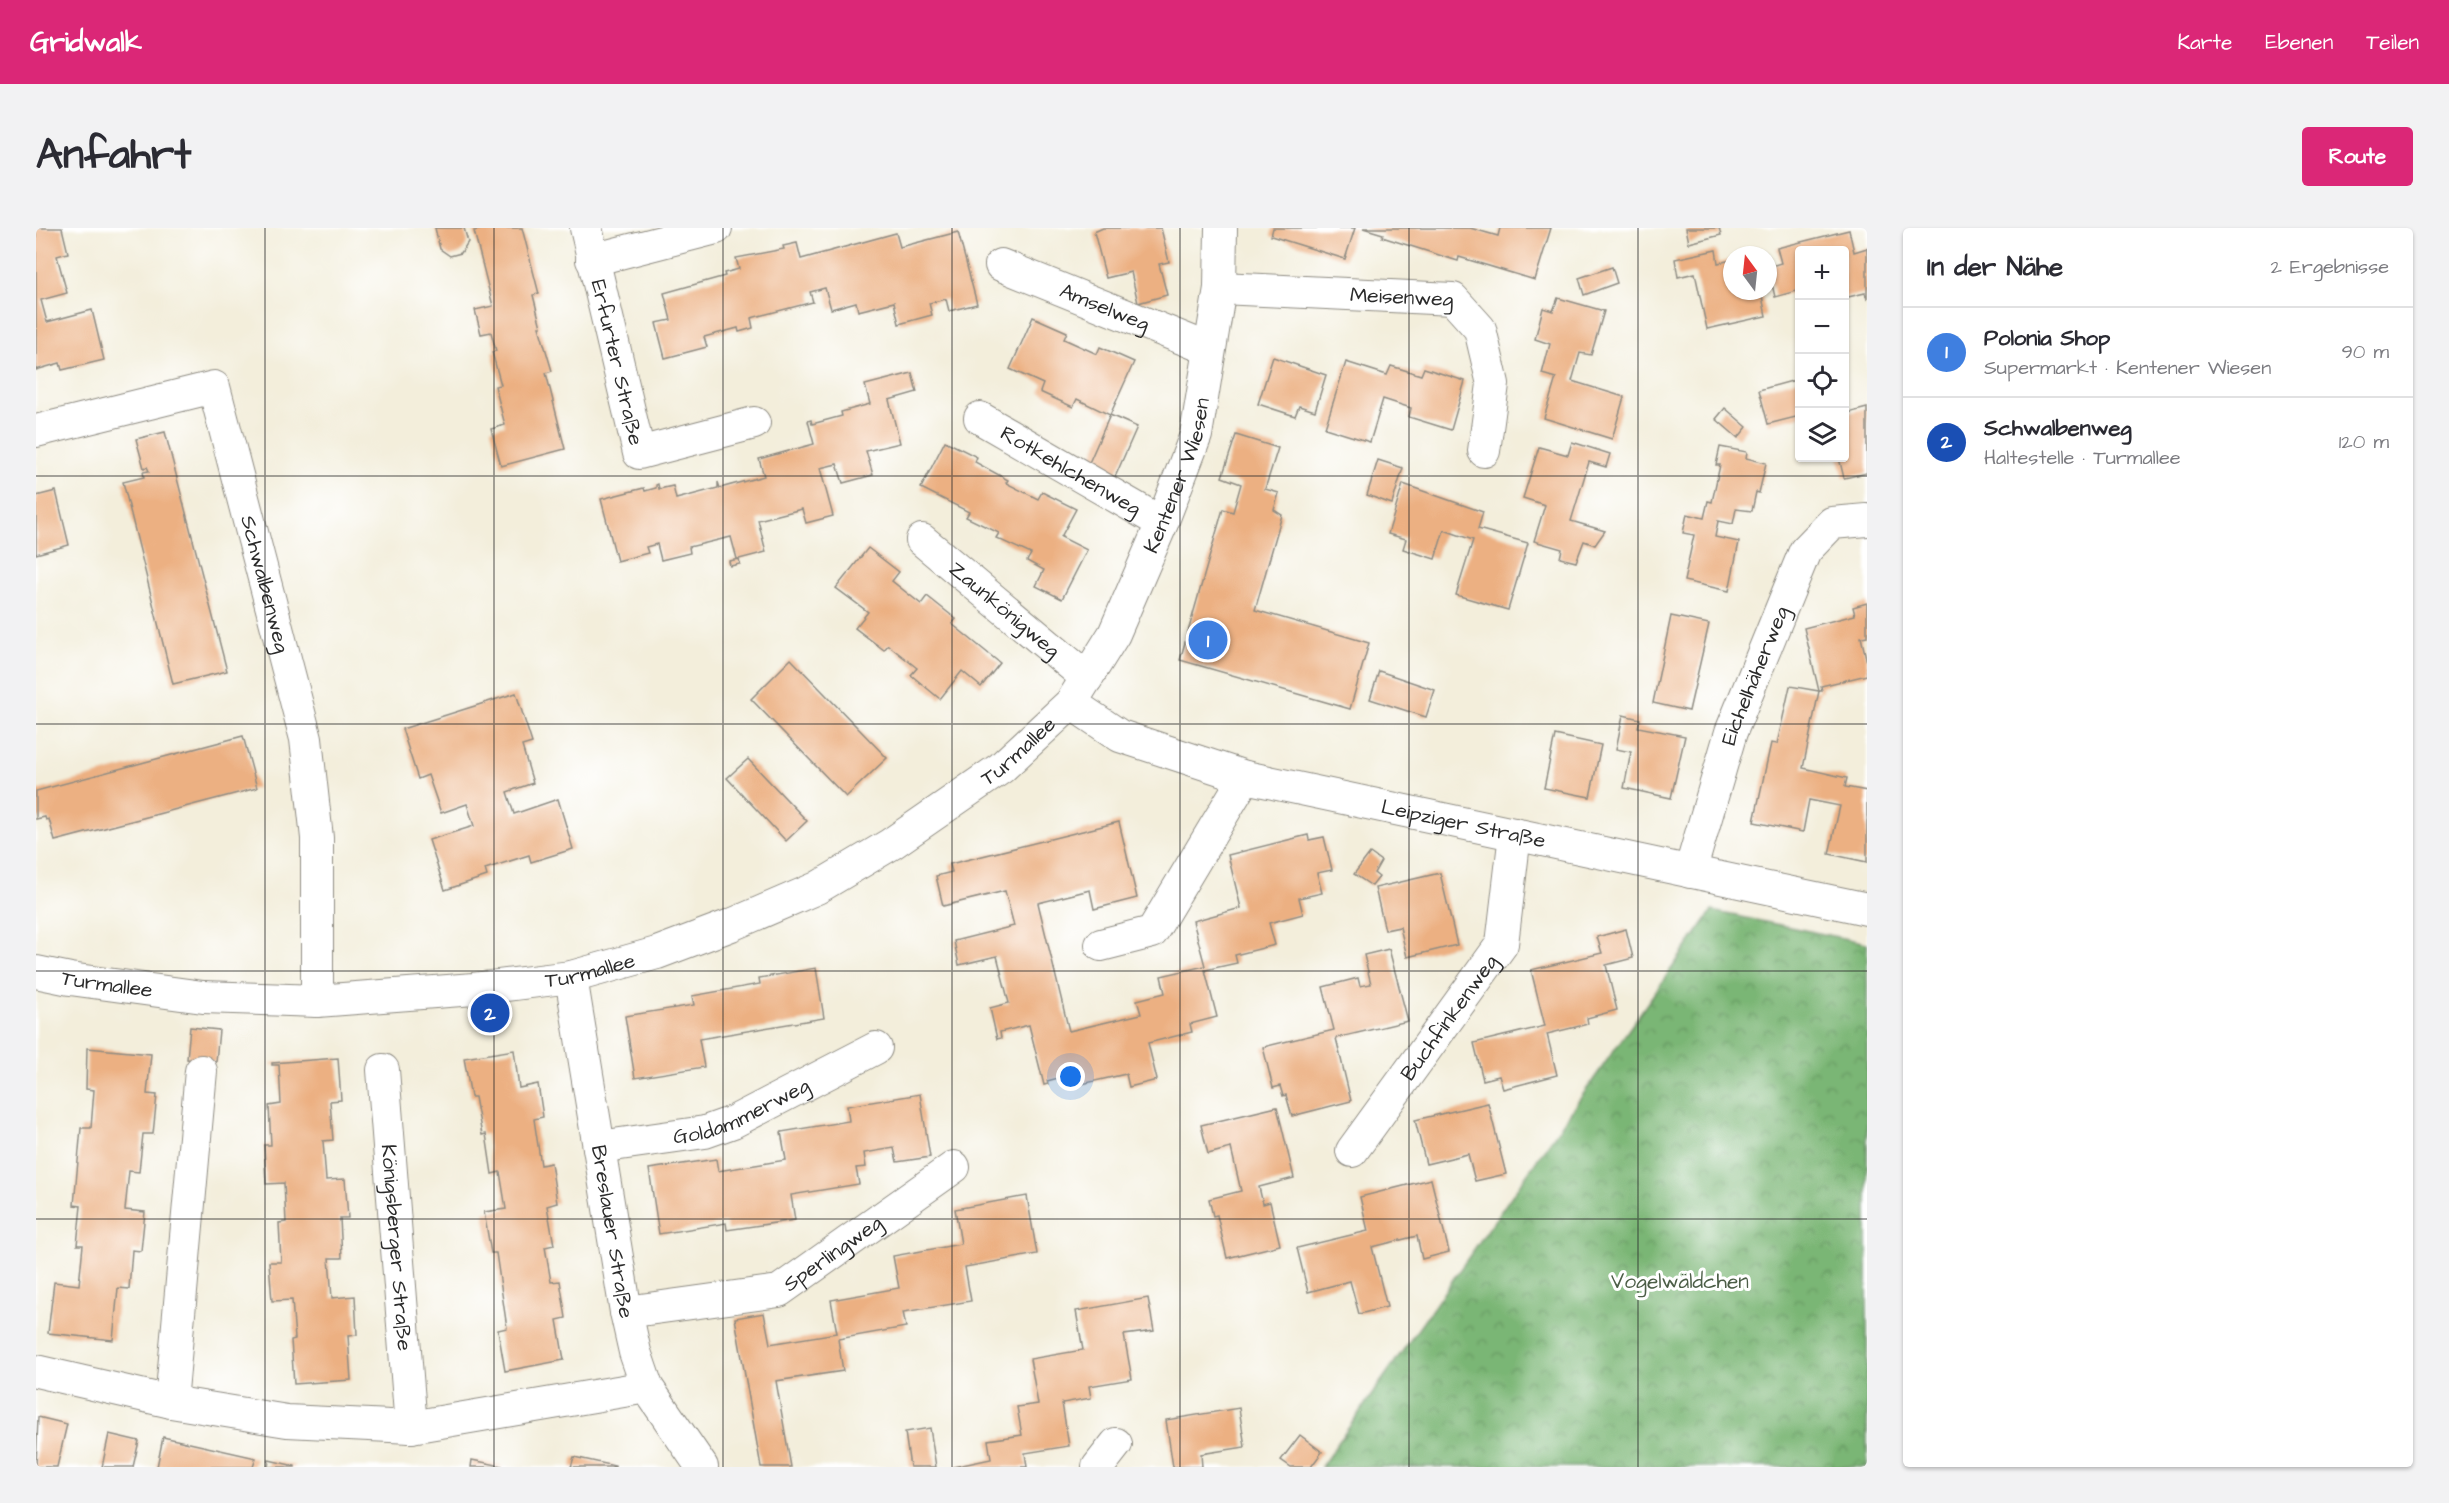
<!DOCTYPE html>
<html lang="de">
<head>
<meta charset="utf-8">
<style>
  body { margin:0; font-family:"Architects Daughter",sans-serif; background:#f2f2f3; color:#2b2b33 }
  .controls { position:absolute; right:18px; top:18px; display:grid; overflow:hidden; border-radius:6px; box-shadow:0 2px 4px #0004 }
  .controls button { width:54px; height:54px; display:grid; place-items:center; padding:0; border:0; border-bottom:2px solid #e1e1e2; background:#fff; color:#2b2b33; font:30px sans-serif }
  .compass { position:absolute; left:1687px; top:18px; width:54px; height:54px; border-radius:50%; background:#fff; box-shadow:0 2px 4px #0004; rotate:345deg }
  .you { position:absolute; left:1035px; top:849px; width:21px; height:21px; margin:-15px; border:4px solid #fff; border-radius:50%; background:#1a73e8; box-shadow:0 0 0 9px #1a73e833 }
  .badge { display:grid; place-items:center; width:39px; height:39px; border-radius:50%; background:#db2777; color:#fff; font-size:20px; font-weight:700 }
  .pin { position:absolute; translate:-50% -50%; border:3px solid #fff; box-shadow:0 2px 6px #0006 }
  .list { margin:0; padding:0; list-style:none }
  h2 { display:flex; justify-content:space-between; align-items:center; height:78px; margin:0; padding:0 24px; font-size:26px }
  h2 small { font-size:20px; font-weight:400; color:#7c7c81 }
  .list li { display:grid; grid-template-columns:39px 1fr auto; gap:18px; align-items:center; box-sizing:border-box; height:90px; padding:0 24px; border-top:2px solid #e1e1e2 }
  .list b { display:block; font-size:22px; white-space:nowrap }
  .list p { margin:0; font-size:20px; white-space:nowrap; color:#7c7c81 }
  .list em { font-size:20px; font-style:normal; color:#7c7c81 }
  .icon { flex:none; width:33px; height:33px; fill:none; stroke:currentColor; stroke-width:2; stroke-linecap:round; stroke-linejoin:round }
  .map { position:relative; flex:none; width:1831px; height:1239px; overflow:hidden; border-radius:6px }
  header { display:flex; align-items:center; gap:36px; box-sizing:border-box; height:84px; padding:0 30px; background:#db2777; color:#fff }
  header strong { font-size:28px }
  nav { display:flex; gap:33px; margin-inline-start:auto; font-size:21px }
  .intro { display:flex; align-items:center; justify-content:space-between; box-sizing:border-box; height:144px; padding:0 36px }
  h1 { margin:0; font-size:42px }
  .button { padding:15px 27px; border-radius:6px; background:#db2777; color:#fff; font-size:21px; font-weight:700 }
  main { display:flex; gap:36px; padding:0 36px }
  aside { flex:1; background:#fff; border-radius:6px; box-shadow:0 2px 4px #0004 }
  .map>svg:first-child { display:block }
  .forest { fill:url(#forest-crowns); stroke:#527050; stroke-width:1.5 }
  .building { fill:#ecb082 }
  .lines { fill:none; stroke-linecap:round; stroke-linejoin:round }
  .minor-casing { stroke:#8f8c83; stroke-width:34 }
  .minor { stroke:#fff; stroke-width:32 }
  .grid { fill:none; stroke:#2b2b2b; stroke-width:1.5; stroke-opacity:0.55 }
  .labels { text-anchor:middle; stroke-width:6; stroke-linejoin:round; paint-order:stroke }
  .street-label { font-size:21px; fill:#2b2b2b; stroke:#fff }
  .park-label { font-size:21px; fill:#4c5e47; stroke:#fff }
</style>
</head>
<body>
<header>
<strong>Gridwalk</strong>
<nav><a>Karte</a><a>Ebenen</a><a>Teilen</a></nav>
</header>
<div class="intro"><h1>Anfahrt</h1><a class="button">Route</a></div>
<main>
<div class="map">
<svg width="1831" height="1239" viewBox="0 0 1831 1239">
  <defs>
    <pattern id="forest-crowns" width="20" height="18" patternUnits="userSpaceOnUse" patternTransform="scale(1.5)"><rect width="20" height="18" fill="#7ab675"/><path d="M2 6a3 3 0 1 1 6 0M12 15a3 3 0 1 1 6 0" fill="none" stroke="#649460"/></pattern>
  </defs>
  <rect width="100%" height="100%" fill="#fff"/>
  <filter id="ink" filterUnits="userSpaceOnUse"><feTurbulence type="fractalNoise" baseFrequency=".0167" numOctaves="2"/><feDisplacementMap in="SourceGraphic" scale="12" xChannelSelector="R" yChannelSelector="G"/><feConvolveMatrix kernelMatrix="1 2 1 2 8 2 1 2 1" color-interpolation-filters="sRGB"/></filter>
  <filter id="wash" filterUnits="userSpaceOnUse"><feTurbulence type="fractalNoise" baseFrequency=".008" numOctaves="4" result="noise"/><feDisplacementMap in="SourceGraphic" scale="24" xChannelSelector="R" yChannelSelector="G"/><feGaussianBlur stdDeviation="1.35" result="paint"/><feColorMatrix in="noise" values="0 0 0 0 0 0 0 0 0 0 0 0 0 0 0 0 0 1.4 0 .05"/><feComposite in="paint" operator="in"/></filter>
  <g filter="url(#wash)">
    <rect width="100%" height="100%" fill="#f3eedb"/>
    <polygon class="forest" points="1676,683 1831,715 1831,1239 1285,1239"/>
    <g id="blocks">
      <g class="building">
        <polygon points="0,0 26,0 32,25 21,28 31,65 5,72 11,94 56,82 68,132 26,142 24,135 0,142"/>
        <polygon points="399,0 428,0 432,14 425,25 414,28 404,21"/>
        <polygon points="450,0 486,0 503,66 497,67 505,99 503,99 516,143 510,145 529,221 465,238 455,201 469,197 459,158 465,157 456,124 460,123 455,104 445,106 439,82 457,78 438,3"/>
        <polygon points="1067,0 1125,0 1133,34 1123,36 1131,67 1102,75 1095,44 1070,50 1058,4"/>
        <polygon points="1237,0 1319,0 1309,31 1235,8"/>
        <polygon points="1327,0 1434,0 1462,8 1464,0 1515,0 1499,52 1423,29 1422,33 1346,9 1347,6"/>
        <polygon points="1650,0 1683,0 1685,7 1653,15"/>
        <polygon points="1813,2 1818,24 1831,20 1831,71 1829,65 1808,70 1808,22 1764,22 1764,62 1739,69 1732,39 1745,35 1741,20"/>
        <polygon points="922,4 941,76 913,83 910,71 893,75 896,87 863,96 858,74 822,83 820,74 795,81 789,60 774,64 777,74 715,90 717,100 703,104 702,100 668,109 671,119 629,130 620,95 635,92 628,65 689,48 688,45 703,41 700,30 748,21 747,18 761,15 765,31 860,5 864,19"/>
        <polygon points="1680,22 1682,35 1696,32 1696,63 1725,63 1730,88 1671,101 1659,45 1642,49 1639,31"/>
        <polygon points="1576,39 1581,55 1548,67 1543,50"/>
        <polygon points="1522,70 1568,83 1555,127 1544,125 1536,153 1588,169 1576,211 1508,190 1520,150 1506,146 1514,116 1499,111 1507,80 1517,83"/>
        <polygon points="997,89 1031,104 1028,111 1061,126 1064,119 1098,134 1074,187 1101,199 1079,249 1052,237 1074,187 1041,171 1037,179 1004,164 1007,156 974,141"/>
        <polygon points="1237,129 1290,147 1279,183 1263,178 1259,188 1222,176"/>
        <polygon points="1310,134 1351,147 1355,138 1385,147 1388,140 1429,153 1415,202 1373,189 1375,180 1347,171 1334,214 1289,200"/>
        <polygon points="876,145 881,164 853,172 864,215 830,223 837,247 807,255 801,236 784,240 797,288 770,295 766,281 722,292 730,324 703,331 704,336 694,338 693,333 703,331 701,331 695,309 653,319 654,325 625,332 621,316 610,319 612,325 581,333 565,271 608,260 609,263 620,260 620,257 622,256 623,261 637,258 640,271 682,260 682,254 684,260 728,248 723,231 778,216 772,193 775,192 776,196 806,188 805,184 834,176 829,157"/>
        <polygon points="1763,151 1764,188 1732,196 1723,162"/>
        <polygon points="1689,180 1711,199 1702,210 1680,191"/>
        <polygon points="1831,180 1831,245 1808,250 1803,230 1808,230 1808,186"/>
        <polygon points="129,204 191,443 137,456 87,254 108,249 107,244 113,243 111,239 108,240 100,211"/>
        <polygon points="1200,207 1242,220 1229,261 1243,265 1238,282 1246,287 1219,382 1333,415 1314,481 1144,432 1187,281 1197,284 1205,256 1186,249"/>
        <polygon points="909,213 941,229 939,234 972,252 970,255 1002,271 1006,264 1040,281 1025,309 1051,322 1026,371 1000,358 1008,342 991,333 995,326 960,310 963,305 930,289 933,284 885,260"/>
        <polygon points="1536,214 1574,226 1570,239 1553,234 1535,293 1569,303 1559,317 1548,313 1540,334 1524,330 1526,321 1498,313 1509,277 1487,270 1503,219 1532,227"/>
        <polygon points="1684,219 1711,224 1710,230 1730,235 1723,265 1720,264 1716,283 1700,281 1697,296 1682,293 1679,309 1703,314 1693,363 1648,353 1658,307 1647,305 1651,286 1668,290 1672,273 1676,274 1684,237 1680,237"/>
        <polygon points="1342,232 1367,240 1356,276 1331,267"/>
        <polygon points="1367,256 1447,284 1442,301 1492,315 1472,382 1420,367 1437,312 1408,302 1399,331 1367,321 1370,311 1352,306"/>
        <polygon points="20,263 33,317 0,326 0,268"/>
        <polygon points="832,320 863,344 856,353 885,376 891,368 920,391 916,396 964,435 945,459 926,443 904,471 875,447 881,440 852,417 848,422 819,400 832,384 800,360"/>
        <polygon points="1831,375 1831,408 1825,409 1831,434 1831,447 1785,458 1786,463 1783,463 1767,540 1811,550 1809,559 1831,563 1831,634 1793,626 1804,578 1773,572 1767,604 1718,594 1735,515 1741,516 1754,458 1783,463 1768,400 1819,387 1817,379"/>
        <polygon points="1635,388 1673,396 1653,483 1617,475"/>
        <polygon points="755,431 851,530 810,569 715,471"/>
        <polygon points="1343,443 1399,462 1390,489 1334,471"/>
        <polygon points="480,465 496,515 486,518 497,555 471,564 478,586 522,571 537,621 495,634 493,627 449,641 451,648 409,662 393,612 438,598 431,576 405,585 392,547 382,551 366,501"/>
        <polygon points="1587,487 1604,491 1602,499 1649,508 1635,570 1588,560 1595,524 1580,521"/>
        <polygon points="1519,507 1565,517 1554,569 1508,560"/>
        <polygon points="207,508 221,560 19,613 13,591 10,592 9,589 0,591 0,563"/>
        <polygon points="712,531 771,593 750,613 691,550"/>
        <polygon points="1083,594 1101,670 1058,681 1054,662 1002,675 1033,803 1105,786 1101,772 1129,765 1125,748 1169,738 1157,693 1205,680 1192,627 1272,607 1273,612 1288,609 1296,642 1281,645 1286,665 1263,670 1267,686 1233,695 1239,717 1199,727 1201,735 1169,742 1181,789 1154,796 1156,804 1112,815 1121,852 1093,859 1090,846 1046,856 1041,845 1011,853 1012,856 1008,857 993,797 964,804 965,810 961,811 954,780 973,775 961,728 923,737 918,713 978,698 969,663 907,678 900,648 916,644 914,636"/>
        <polygon points="1334,625 1345,633 1338,645 1343,649 1336,658 1318,646"/>
        <polygon points="1404,645 1421,717 1371,729 1364,699 1349,702 1339,660"/>
        <polygon points="1590,701 1597,730 1570,737 1581,782 1551,790 1552,796 1511,806 1521,847 1467,861 1463,848 1447,852 1438,815 1509,798 1495,742 1566,725 1561,709"/>
        <polygon points="1353,721 1372,793 1300,810 1315,873 1256,888 1250,867 1247,868 1244,858 1237,860 1227,819 1298,802 1287,759 1322,750 1324,758 1335,756 1328,727"/>
        <polygon points="780,740 788,790 663,811 668,839 599,850 589,788 658,777 656,768 724,756 723,750"/>
        <polygon points="154,799 183,802 180,834 151,831"/>
        <polygon points="51,820 115,826 111,866 121,867 117,906 107,906 103,944 93,943 89,982 109,984 105,1023 96,1022 93,1061 82,1060 77,1112 12,1105 18,1054 43,1057 47,1017 41,1017 45,978 38,977 45,900 55,900 58,862 50,861"/>
        <polygon points="478,822 483,860 502,856 507,889 498,891 499,898 505,937 515,935 521,975 511,978 518,1017 509,1019 515,1054 524,1053 530,1090 521,1092 528,1132 469,1143 462,1102 471,1100 460,1025 455,1025 448,984 470,981 464,944 456,946 450,906 446,907 439,869 435,869 428,830"/>
        <polygon points="302,830 305,872 294,873 297,912 287,913 290,952 309,951 312,990 304,990 306,1030 293,1030 296,1070 319,1068 321,1107 312,1108 315,1152 258,1156 255,1112 259,1111 256,1072 236,1073 233,1034 245,1034 243,995 250,994 248,955 230,956 228,917 235,917 233,878 245,876 243,837 236,837 236,835"/>
        <polygon points="884,866 894,929 861,934 858,920 828,925 830,939 820,940 823,956 755,967 759,992 691,1002 690,995 623,1006 613,941 680,931 682,943 750,932 745,904 813,893 811,878"/>
        <polygon points="1452,875 1470,946 1439,953 1432,926 1390,936 1379,892"/>
        <polygon points="1241,879 1258,950 1223,959 1227,976 1234,974 1244,1017 1191,1030 1181,987 1177,988 1173,971 1205,963 1195,920 1172,926 1165,897"/>
        <polygon points="1395,951 1413,1024 1386,1031 1381,1008 1336,1019 1351,1079 1323,1086 1314,1053 1272,1064 1261,1020 1332,1003 1324,969"/>
        <polygon points="991,968 1001,1026 929,1039 935,1073 867,1084 870,1099 802,1111 807,1143 740,1153 755,1239 725,1239 699,1090 728,1085 734,1116 801,1105 795,1072 863,1060 857,1028 925,1016 919,981"/>
        <polygon points="1112,1070 1118,1103 1088,1107 1096,1151 1053,1158 1055,1170 1026,1175 1033,1218 989,1225 991,1239 917,1239 955,1231 952,1212 986,1207 981,1179 1002,1176 994,1131 1047,1122 1040,1083"/>
        <polygon points="1203,1180 1209,1219 1165,1226 1166,1239 1137,1239 1130,1192"/>
        <polygon points="2,1189 31,1196 21,1239 0,1239"/>
        <polygon points="894,1200 900,1239 874,1239 869,1204"/>
        <polygon points="73,1206 103,1213 97,1239 66,1239"/>
        <polygon points="1264,1207 1286,1224 1275,1239 1255,1239 1245,1232"/>
        <polygon points="127,1209 220,1230 217,1239 121,1239"/>
        <polygon points="538,1229 579,1238 579,1239 535,1239"/>
        <polygon points="233,1232 259,1238 259,1239 232,1239"/>
        <polygon points="436,1232 466,1238 466,1239 435,1239"/>
      </g>
    </g>
  </g>
  <g filter="url(#ink)">
    <use href="#blocks" fill-opacity="0" stroke="#8f8c83" stroke-width="1.5"/>
    <g class="lines">
      <defs>
        <g id="minor">
          <path id="s1" d="M550 0 603 225 718 195"/>
          <polyline points="556,32 680,0"/>
          <path id="s2" d="M965 37 1173 121"/>
          <path id="s3" d="M1184 60 1417 71 1444 101 1457 156 1448 223"/>
          <path id="s4" d="M944 190 1126 295"/>
          <path id="s5" d="M0 203 178 159 270 511 281 610V773"/>
          <path id="s6" d="M886 312 1051 450"/>
          <path id="s7" d="M1035 475 1084 508 1209 549 1831 681"/>
          <path id="s8" d="M1654 644 1695 504 1769 323 1796 295 1831 292"/>
          <polyline points="1065,717 1116,704 1209,549"/>
          <path id="s9" d="M0 744 34 751 167 769 281 773 438 761 535 749 621 725 695 697 781 660 855 616 965 540 1035 475 1078 406 1126 295 1160 207 1184 60 1185 0"/>
          <path id="s10" d="M535 749 590 1084 599 1124 611 1159 666 1239"/>
          <path id="s11" d="M347 842 375 1199"/>
          <path id="s12" d="M563 919 669 904 697 894 840 820"/>
          <path id="s13" d="M1316 923 1466 716 1479 606"/>
          <path id="s14" d="M590 1084 743 1063 918 939"/>
          <polyline points="0,1143 135,1174 251,1193 375,1199 611,1159"/>
          <polyline points="135,1174 165,843"/>
          <polyline points="1062,1239 1080,1216"/>
        </g>
      </defs>
      <use href="#minor" class="minor-casing"/>
      <use href="#minor" class="minor"/>
    </g>
  </g>
  <path class="grid" d="M229 0V1239M458 0V1239M687 0V1239M916 0V1239M1144 0V1239M1373 0V1239M1602 0V1239M0 248H1831M0 496H1831M0 743H1831M0 991H1831"/>
  <g class="labels">
    <g class="street-label">
      <text dy="7" stroke="none"><textPath href="#s3" startOffset="182">Meisenweg</textPath></text>
      <text dy="7" stroke="none"><textPath href="#s2" startOffset="112">Amselweg</textPath></text>
      <text dy="7" stroke="none"><textPath href="#s1" startOffset="138">Erfurter Straße</textPath></text>
      <text dy="7" stroke="none"><textPath href="#s4" startOffset="105">Rotkehlchenweg</textPath></text>
      <text dy="7" stroke="none"><textPath href="#s9" startOffset="1368">Kentener Wiesen</textPath></text>
      <text dy="7" stroke="none"><textPath href="#s5" startOffset="387">Schwalbenweg</textPath></text>
      <text dy="7" stroke="none"><textPath href="#s6" startOffset="108">Zaunkönigweg</textPath></text>
      <text dy="7" stroke="none"><textPath href="#s8" startOffset="207">Eichelhäherweg</textPath></text>
      <text dy="7" stroke="none"><textPath href="#s9" startOffset="1044">Turmallee</textPath></text>
      <text dy="7" stroke="none"><textPath href="#s7" startOffset="414">Leipziger Straße</textPath></text>
      <text dy="7" stroke="none"><textPath href="#s9" startOffset="558">Turmallee</textPath></text>
      <text dy="7" stroke="none"><textPath href="#s9" startOffset="72">Turmallee</textPath></text>
      <text dy="7" stroke="none"><textPath href="#s13" startOffset="165">Buchfinkenweg</textPath></text>
      <text dy="7" stroke="none"><textPath href="#s12" startOffset="148">Goldammerweg</textPath></text>
      <text dy="7" stroke="none"><textPath href="#s10" startOffset="258">Breslauer Straße</textPath></text>
      <text dy="7" stroke="none"><textPath href="#s11" startOffset="178">Königsberger Straße</textPath></text>
      <text dy="7" stroke="none"><textPath href="#s14" startOffset="220">Sperlingweg</textPath></text>
    </g>
    <g class="park-label">
      <text x="1644" y="1060">Vogelwäldchen</text>
    </g>
  </g>
</svg>
<div class="controls">
<button>+</button>
<button>−</button>
<button><svg class="icon" aria-label="locate" viewBox="0 0 24 24"><circle cx="12" cy="12" r="6"/><path d="M12 2v4M12 18v4M2 12h4M18 12h4"/></svg></button>
<button><svg class="icon" aria-label="layers" viewBox="0 0 24 24"><path d="M12 4l9 5-9 5-9-5zM3 14l9 5 9-5"/></svg></button>
</div>
<svg class="compass" viewBox="-18 -18 36 36"><path d="M0-13l5 13h-10z" fill="#e53935"/><path d="M0 13l5-13h-10z" fill="#7c7c81"/></svg>
<div class="you"></div>
<div class="pin badge" style="left:1172px;top:412px;background:#3f7fe0">1</div>
<div class="pin badge" style="left:454px;top:785px;background:#1a4fb4">2</div>
</div>
<aside>
<h2>In der Nähe<small>2 Ergebnisse</small></h2>
<ul class="list">
<li><span class="badge" style="background:#3f7fe0">1</span><div><b>Polonia Shop</b><p>Supermarkt · Kentener Wiesen</p></div><em>90 m</em></li>
<li><span class="badge" style="background:#1a4fb4">2</span><div><b>Schwalbenweg</b><p>Haltestelle · Turmallee</p></div><em>120 m</em></li>
</ul>
</aside>
</main>
</body>
</html>
